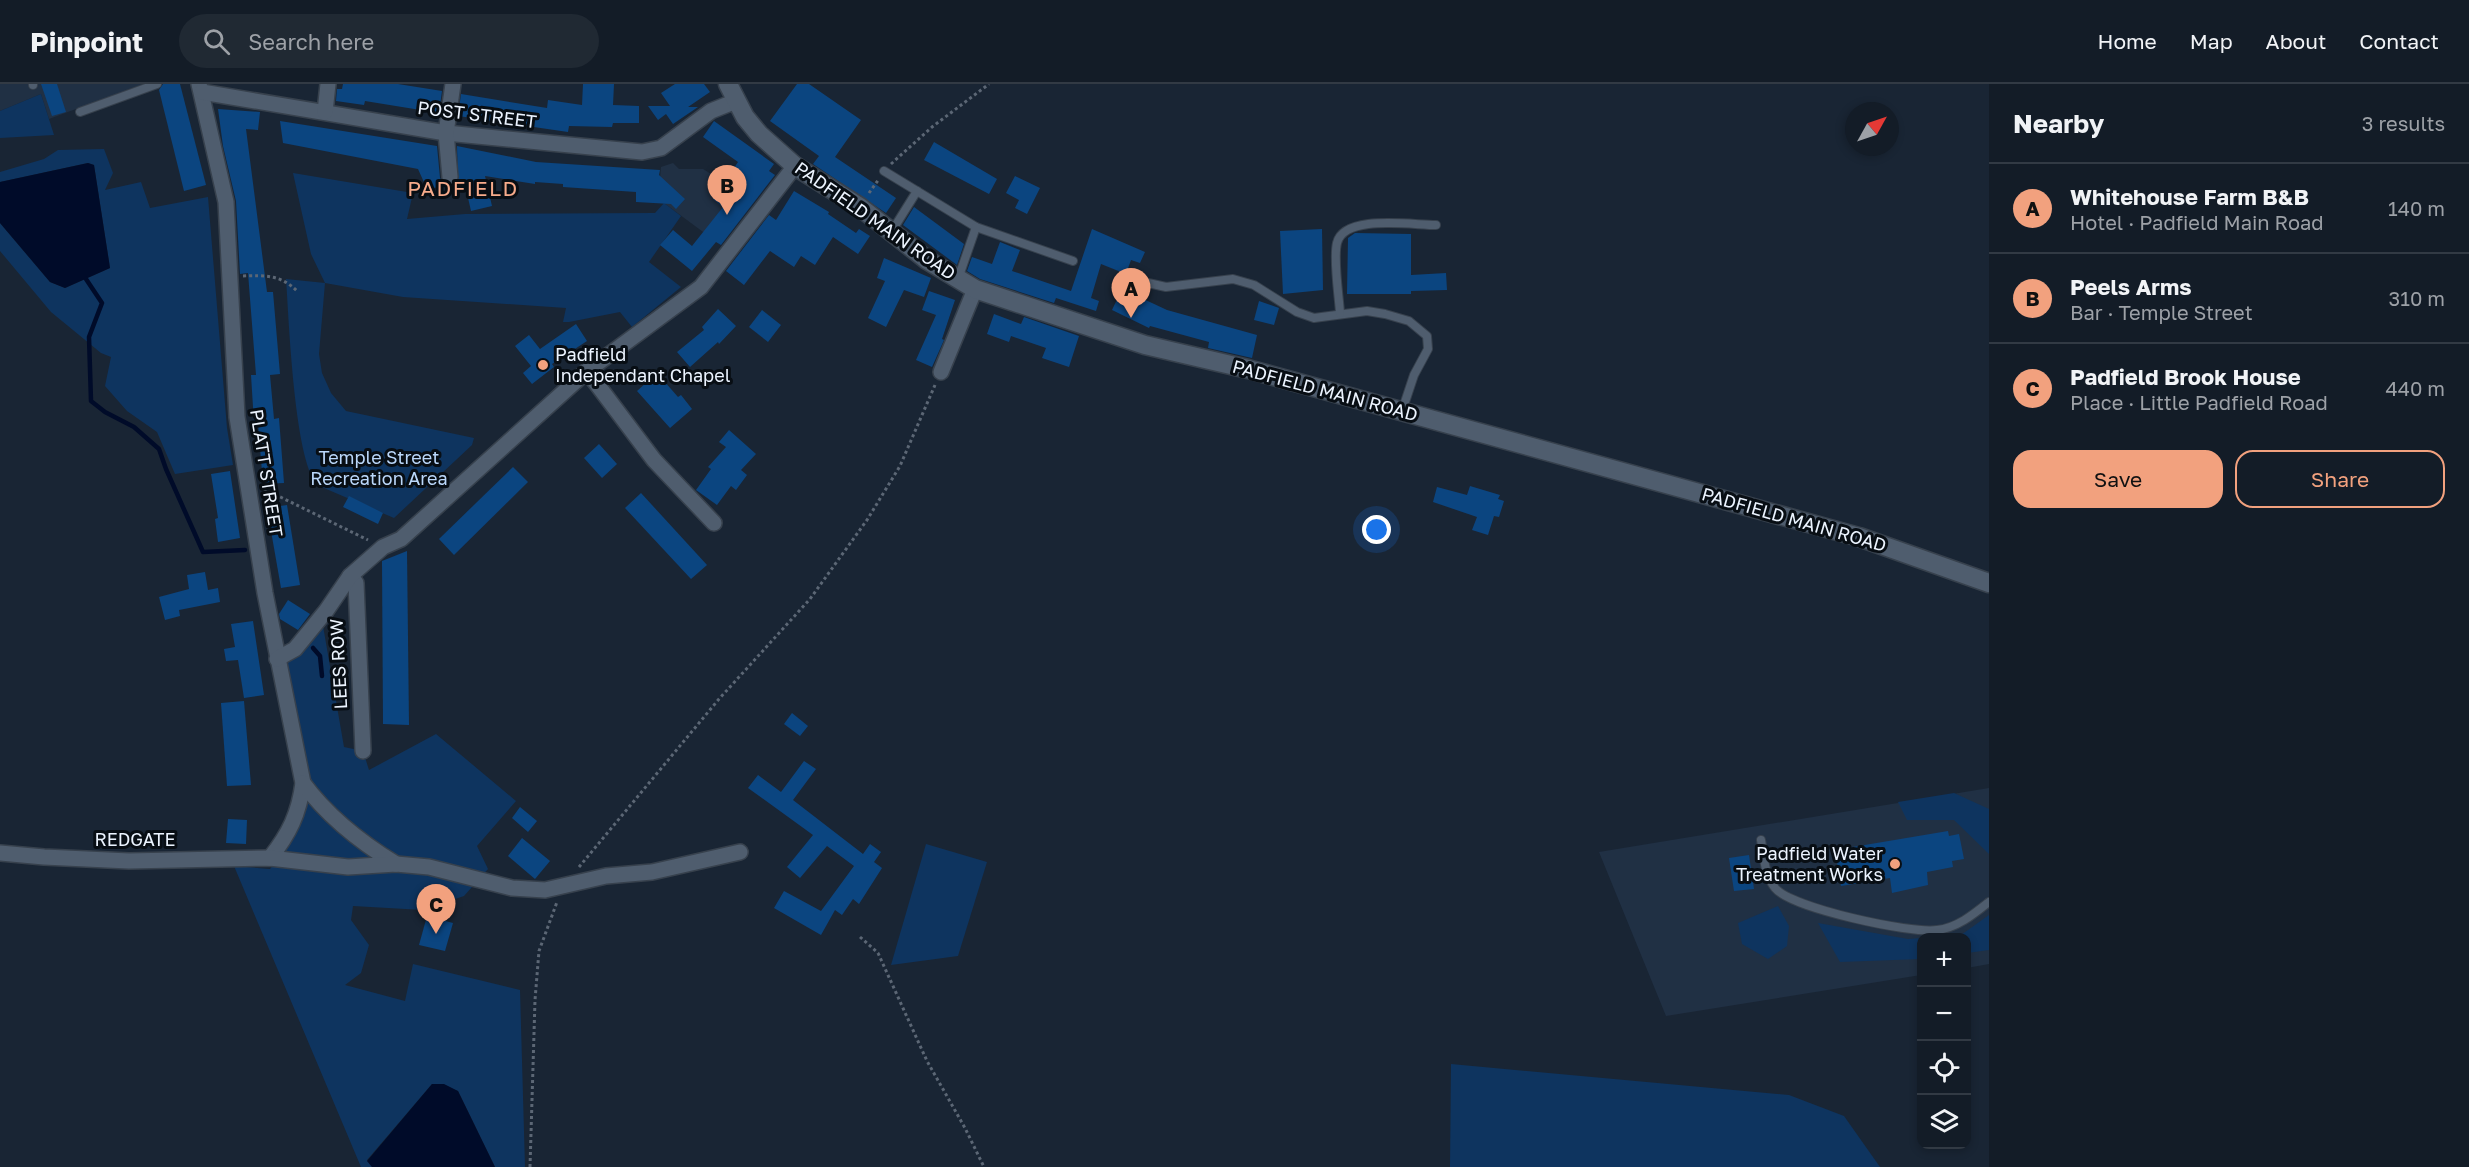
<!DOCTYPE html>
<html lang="en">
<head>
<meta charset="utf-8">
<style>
  body { margin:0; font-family:"Golos Text",sans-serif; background:#202933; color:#f1f3f6 }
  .controls { position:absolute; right:18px; bottom:18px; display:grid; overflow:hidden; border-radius:12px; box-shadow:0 3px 9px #0003 }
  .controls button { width:54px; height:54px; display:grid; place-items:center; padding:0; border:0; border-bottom:2px solid #323a44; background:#131c27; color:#f1f3f6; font:30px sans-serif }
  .compass { position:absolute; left:1845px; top:18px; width:54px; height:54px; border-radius:50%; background:#131c27; box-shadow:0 3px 9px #0003; rotate:50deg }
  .you { position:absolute; left:1377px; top:446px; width:21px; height:21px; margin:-15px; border:4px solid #fff; border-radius:50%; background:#1a73e8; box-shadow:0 0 0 9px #1a73e833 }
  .badge { display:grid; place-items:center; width:39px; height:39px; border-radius:50%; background:#f2a17e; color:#111; font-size:20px; font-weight:700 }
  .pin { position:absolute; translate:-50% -50px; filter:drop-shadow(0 2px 3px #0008) }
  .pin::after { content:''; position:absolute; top:32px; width:21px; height:18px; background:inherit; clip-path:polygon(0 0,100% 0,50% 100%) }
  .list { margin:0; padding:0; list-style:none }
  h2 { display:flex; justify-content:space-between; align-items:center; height:78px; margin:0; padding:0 24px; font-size:26px }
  h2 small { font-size:20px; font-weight:400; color:#9da1a7 }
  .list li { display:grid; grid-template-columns:39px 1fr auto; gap:18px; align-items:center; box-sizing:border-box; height:90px; padding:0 24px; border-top:2px solid #323a44 }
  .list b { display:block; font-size:22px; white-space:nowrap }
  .list p { margin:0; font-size:20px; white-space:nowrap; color:#9da1a7 }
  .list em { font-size:20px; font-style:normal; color:#9da1a7 }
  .actions { display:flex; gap:12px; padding:18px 24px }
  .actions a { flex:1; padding:14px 0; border:2px solid #f2a17e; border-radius:18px; text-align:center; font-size:21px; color:#f2a17e }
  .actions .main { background:#f2a17e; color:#111 }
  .icon { flex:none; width:33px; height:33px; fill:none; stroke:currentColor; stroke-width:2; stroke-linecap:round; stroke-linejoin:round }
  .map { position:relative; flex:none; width:1989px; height:1083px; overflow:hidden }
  header { display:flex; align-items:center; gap:36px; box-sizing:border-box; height:84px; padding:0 30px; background:#131c27; border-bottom:2px solid #323a44 }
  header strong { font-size:28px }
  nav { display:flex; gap:33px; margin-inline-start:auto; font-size:21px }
  .search { width:420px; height:54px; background:#202933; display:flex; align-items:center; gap:15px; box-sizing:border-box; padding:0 21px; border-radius:33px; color:#9da1a7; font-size:22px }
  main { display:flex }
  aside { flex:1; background:#131c27 }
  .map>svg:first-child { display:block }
  .built { fill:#203044 }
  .green { fill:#0e345f }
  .water { fill:#000b29 }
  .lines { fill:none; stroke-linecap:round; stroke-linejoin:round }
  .stream { stroke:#000b29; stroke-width:4.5 }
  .building { fill:#0b4580 }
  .service-casing { stroke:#37414d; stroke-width:10 }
  .minor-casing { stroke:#37414d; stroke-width:18 }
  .tertiary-casing { stroke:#37414d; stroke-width:21 }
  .path { stroke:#5c6775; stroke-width:3; stroke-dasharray:3 3; stroke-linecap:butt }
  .service { stroke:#4f5d6e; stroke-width:8 }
  .minor { stroke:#4f5d6e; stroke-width:15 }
  .tertiary { stroke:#4f5d6e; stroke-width:18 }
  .poi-dot { fill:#f2a17e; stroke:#080e14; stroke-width:2 }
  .labels { text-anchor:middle; stroke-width:6; stroke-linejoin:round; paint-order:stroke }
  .street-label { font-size:18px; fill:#ecf4ff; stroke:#080e14 }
  .poi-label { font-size:18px; fill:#ecf4ff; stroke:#080e14; text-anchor:start }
  .park-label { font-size:18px; fill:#bbd8fb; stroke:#080e14 }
  .quarter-label { font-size:21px; letter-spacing:1.5px; fill:#f7ab8b; stroke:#080e14 }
</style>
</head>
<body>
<header>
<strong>Pinpoint</strong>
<div class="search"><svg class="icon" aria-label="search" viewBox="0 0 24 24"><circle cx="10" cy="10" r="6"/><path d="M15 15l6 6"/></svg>Search here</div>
<nav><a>Home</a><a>Map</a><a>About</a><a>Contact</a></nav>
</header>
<main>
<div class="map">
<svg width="1989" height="1083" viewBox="0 0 1989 1083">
  <rect width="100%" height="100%" fill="#192534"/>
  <g class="built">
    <polygon points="0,0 143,0 49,35 41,10 0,27"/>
    <polygon points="673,79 679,85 703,85 719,95 739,102 752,117 718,159 664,119 659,107 661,83"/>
    <polygon points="1989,704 1989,880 1967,884 1966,854 1922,854 1921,891 1666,932 1599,768"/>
  </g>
  <g class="green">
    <polygon points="41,10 54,51 0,54 0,27"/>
    <polygon points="104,65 113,89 105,106 141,98 150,124 208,113 227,344 233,381 175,390 157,348 127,327 105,302 111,273 101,269 51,228 0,167 0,139 50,198 65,204 110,184 94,81 88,79 0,98 0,88 44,75 58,66"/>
    <path d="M293 89 413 109 407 135 465 130 655 129 664 119 681 132 649 178 681 203 632 243 620 228 569 238H563L566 224 403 213 325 199 319 270 322 289 331 309 346 327 474 354 472 361 394 434 317 401C294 374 289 236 286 195L325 199 311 170Z"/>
    <polygon points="322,536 344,663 363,667 369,686 436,650 516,717 477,762 488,785 464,812 423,826 353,822 351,836 369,861 361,889 345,901 405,917 413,880 520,906 525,1083 495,1083 458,1007 432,1000 367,1076 372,1083 361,1083 234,782 270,785 291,758 306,724 309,709 282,578"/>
    <polygon points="1954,709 1989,725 1989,770 1954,736 1907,736 1898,718"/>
    <polygon points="926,760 987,778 958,872 891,881"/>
    <polygon points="1778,822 1789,842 1787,862 1768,875 1742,860 1738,839"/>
    <polygon points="1989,831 1989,866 1967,869 1966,854 1922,853 1961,851"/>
    <polygon points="1818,839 1908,855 1921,854 1921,875 1840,878"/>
    <polygon points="1451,980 1789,1011 1844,1032 1880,1083 1450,1083"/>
  </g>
  <g class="water">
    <polygon points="88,79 94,81 110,184 65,204 50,198 0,139 0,98"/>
    <polygon points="432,1000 444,1000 458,1007 495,1083 372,1083 367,1077"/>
  </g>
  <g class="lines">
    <g class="stream">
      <polyline points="86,195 102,219 89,253 91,317 105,328 134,343 159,365 166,385 203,468 245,466"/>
      <polyline points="313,564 320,572 322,592"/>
    </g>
  </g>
  <g class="building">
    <polygon points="41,0 57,0 66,28 52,32"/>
    <polygon points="163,0 180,0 206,101 184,107 159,6"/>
    <polygon points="343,0 398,0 442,7 439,29 365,17 364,21 336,17 337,5 342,5"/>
    <polygon points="583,0 614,0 613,21 639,22 639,39 613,39 612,43 569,42 568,48 458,32 461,10 547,24 548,16 582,21"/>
    <polygon points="675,0 704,0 710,8 688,23 698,23 673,40 666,30 658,36 648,22 670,22 661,9"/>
    <polygon points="797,0 809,0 861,36 835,73 896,114 886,129 813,80 819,72 770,37"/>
    <polygon points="218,25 260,28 258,46 246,45 267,208 273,208 280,290 270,291 274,335 279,334 284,399 263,400 258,339 254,339 251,291 256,291 248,189 240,190 236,117 223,62"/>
    <polygon points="280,37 437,62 440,94 446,102 427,105 418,85 283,59"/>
    <polygon points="714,37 774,80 769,87 775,91 721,161 716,158 692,187 660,161 673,146 692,162 723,123 713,115 732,92 730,90 738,78 703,53"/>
    <polygon points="934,58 997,95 989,110 924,76"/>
    <polygon points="457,62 536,78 660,86 659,91 685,115 676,125 671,120 636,118 636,108 563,103 563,100 535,98 535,100 485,92 492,122 471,127 464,96 458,98"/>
    <polygon points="1015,92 1040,104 1027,130 1015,124 1019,116 1006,109"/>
    <polygon points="794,107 829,128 828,130 856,149 859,145 870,152 858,170 833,153 815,181 801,172 794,183 770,167 744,201 726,187 769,131 776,136"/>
    <polygon points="914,123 964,160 957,181 903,141"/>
    <polygon points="1092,145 1145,168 1140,179 1131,176 1126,190 1101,180 1091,214 1099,217 1096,227 1056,214 1054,219 980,195 967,187 972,173 992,180 1000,158 1020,166 1012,187 1071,207"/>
    <polygon points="1322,145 1323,206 1283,210 1280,147"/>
    <polygon points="1355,149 1411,150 1411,191 1446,189 1447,206 1411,207 1411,210 1347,210 1348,154"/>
    <polygon points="884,174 931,194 924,213 904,206 886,243 868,234 885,197 877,194"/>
    <polygon points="1122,205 1167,226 1257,251 1252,274 1208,264 1209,258 1150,242 1149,244 1112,226"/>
    <polygon points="929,207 955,216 942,255 944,256 932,283 916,276 936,231 922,226"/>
    <polygon points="1259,217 1279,224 1274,241 1254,236"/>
    <polygon points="718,225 736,242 719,260 718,258 690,283 677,268 704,246 702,243"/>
    <polygon points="762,226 781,241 768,258 749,243"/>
    <polygon points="994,230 1021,240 1024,233 1079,252 1069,283 1042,274 1046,264 1011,252 1009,258 987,250"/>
    <polygon points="576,240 587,257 552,280 554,283 532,300 523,289 531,282 515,262 529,251 540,265"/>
    <polygon points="657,289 678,313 681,311 692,325 670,344 637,307"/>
    <polygon points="729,346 756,370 741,386 747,391 736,406 731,402 717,421 696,406 711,385 708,383 726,363 719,358"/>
    <polygon points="599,360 617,380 602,394 584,374"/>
    <polygon points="513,383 528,398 454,471 439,455"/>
    <polygon points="230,387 240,454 218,458 215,435 218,434 211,390"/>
    <polygon points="1470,402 1500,411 1498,415 1504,417 1499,433 1494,432 1488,451 1472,446 1477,433 1433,418 1437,403 1467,411"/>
    <polygon points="641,409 707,481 691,495 625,424"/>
    <polygon points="349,412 383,429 378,440 343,423"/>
    <polygon points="287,421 300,501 281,504 267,424"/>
    <polygon points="407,467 409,641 383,640 382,477"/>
    <polygon points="205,488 208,506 218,504 220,518 179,526 180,532 165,536 159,513 189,505 187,491"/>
    <polygon points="288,516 310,530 298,546 280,535 279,530"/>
    <polygon points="253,537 264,611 244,614 238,576 226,577 224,565 235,563 231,540"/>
    <polygon points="244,617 251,701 227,702 221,619"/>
    <polygon points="792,629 808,642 800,652 784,640"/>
    <polygon points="804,677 816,685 793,716 863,770 870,760 881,768 874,778 882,784 859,820 853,815 842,831 835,826 821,851 774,824 784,807 821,827 854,782 827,762 800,794 787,783 813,751 748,704 758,691 781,708"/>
    <polygon points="520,723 537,737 528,748 512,734"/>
    <polygon points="228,735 247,736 246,760 226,759"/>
    <polygon points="1948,747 1949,752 1959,750 1964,775 1952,777 1953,783 1927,788 1928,801 1892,809 1890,794 1841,802 1835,766"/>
    <polygon points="522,754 550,777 535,795 508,772"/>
    <polygon points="1749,771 1754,805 1734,807 1729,774"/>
    <polygon points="427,832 453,839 445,867 419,861"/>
  </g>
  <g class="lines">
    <defs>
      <g id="service">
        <polyline points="33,0 33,1"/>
        <polyline points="80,28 157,0"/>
        <polyline points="884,87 976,143 1073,177"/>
        <polyline points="892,147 917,107"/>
        <polyline points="958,195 976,143"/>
        <polyline points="1148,199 1166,203 1233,195 1254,201 1297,228 1314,234 1367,227 1385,230 1409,237 1427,252 1428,265 1414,291 1402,327"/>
        <path d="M1340 229C1339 212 1333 175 1337 159 1344 130 1411 141 1436 141"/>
        <path d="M1761 756C1764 772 1764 790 1775 804 1791 824 1911 850 1937 846 1957 844 1974 830 1989 818"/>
      </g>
      <g id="minor">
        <path d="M199 0 226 118 237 333 265 509 303 699C299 730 289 750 270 774"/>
        <polyline points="202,8 446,49 642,68 661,64 711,27 736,17"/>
        <polyline points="325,28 328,0"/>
        <polyline points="450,93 446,49 453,0"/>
        <polyline points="587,287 654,376 714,439"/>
        <polyline points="941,288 975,205"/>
        <polyline points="350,492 356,499 363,667"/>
        <polyline points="277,575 295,565 326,527 350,492 383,463 401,455 587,287 701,203 795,82"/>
        <path d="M303 699C328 733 360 758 396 780"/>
        <polyline points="0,769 44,773 129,777 270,774 348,783 396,780 429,783 512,804 545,806 606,792 652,788 740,768"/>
      </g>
      <polyline id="tertiary" points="728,0 745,33 759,50 795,82 860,123 927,176 975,205 1145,261 1248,285 1859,453 1989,499"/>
    </defs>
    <use href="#service" class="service-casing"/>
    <use href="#minor" class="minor-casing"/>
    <use href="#tertiary" class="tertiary-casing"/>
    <g class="path">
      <polyline points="891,80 932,43 989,0"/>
      <polyline points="869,109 879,95"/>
      <path d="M243 192C265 191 282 191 298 208"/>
      <polyline points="264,405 368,456"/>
      <polyline points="579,783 719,615 810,515 867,436 900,382 935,301"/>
      <polyline points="860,853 878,869 927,977 965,1044 984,1083"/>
      <polyline points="530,1083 535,916 539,867 557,818"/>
    </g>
    <use href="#service" class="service"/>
    <use href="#minor" class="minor"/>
    <use href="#tertiary" class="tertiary"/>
  </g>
  <g class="poi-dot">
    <circle cx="543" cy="281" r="6"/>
    <circle cx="1895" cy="780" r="6"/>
  </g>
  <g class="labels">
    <g class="street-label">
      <text transform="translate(477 31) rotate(7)" y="6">POST STREET</text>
      <text transform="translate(875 137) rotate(35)" y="6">PADFIELD MAIN ROAD</text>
      <text transform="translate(1325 307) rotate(15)" y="6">PADFIELD MAIN ROAD</text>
      <text transform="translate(266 389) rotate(81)" y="6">PLATT STREET</text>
      <text transform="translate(1794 436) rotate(16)" y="6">PADFIELD MAIN ROAD</text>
      <text transform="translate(339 580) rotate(-93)" y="6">LEES ROW</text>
      <text x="135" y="762">REDGATE</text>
    </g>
    <g class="poi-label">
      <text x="555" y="277">Padfield<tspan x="555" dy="21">Independant Chapel</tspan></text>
      <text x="1883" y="776" text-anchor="end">Padfield Water<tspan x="1883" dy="21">Treatment Works</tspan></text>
    </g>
    <g class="park-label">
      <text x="379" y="380">Temple Street<tspan x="379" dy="21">Recreation Area</tspan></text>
    </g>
    <g class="quarter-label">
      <text x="463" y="112">PADFIELD</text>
    </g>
  </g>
</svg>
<div class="controls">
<button>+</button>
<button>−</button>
<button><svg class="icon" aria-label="locate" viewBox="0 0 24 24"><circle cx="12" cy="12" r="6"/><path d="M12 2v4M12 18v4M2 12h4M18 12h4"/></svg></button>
<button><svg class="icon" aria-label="layers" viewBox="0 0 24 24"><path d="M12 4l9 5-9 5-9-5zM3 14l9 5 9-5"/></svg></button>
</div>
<svg class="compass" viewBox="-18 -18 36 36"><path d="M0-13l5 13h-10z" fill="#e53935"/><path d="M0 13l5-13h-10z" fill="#9da1a7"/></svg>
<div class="you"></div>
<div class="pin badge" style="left:1131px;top:234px">A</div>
<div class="pin badge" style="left:727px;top:131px">B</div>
<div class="pin badge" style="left:436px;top:850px">C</div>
</div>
<aside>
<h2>Nearby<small>3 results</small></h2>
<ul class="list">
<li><span class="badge">A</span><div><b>Whitehouse Farm B&amp;B</b><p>Hotel · Padfield Main Road</p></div><em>140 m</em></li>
<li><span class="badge">B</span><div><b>Peels Arms</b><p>Bar · Temple Street</p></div><em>310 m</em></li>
<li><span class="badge">C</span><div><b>Padfield Brook House</b><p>Place · Little Padfield Road</p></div><em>440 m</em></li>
</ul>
<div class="actions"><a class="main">Save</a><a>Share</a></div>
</aside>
</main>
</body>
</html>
